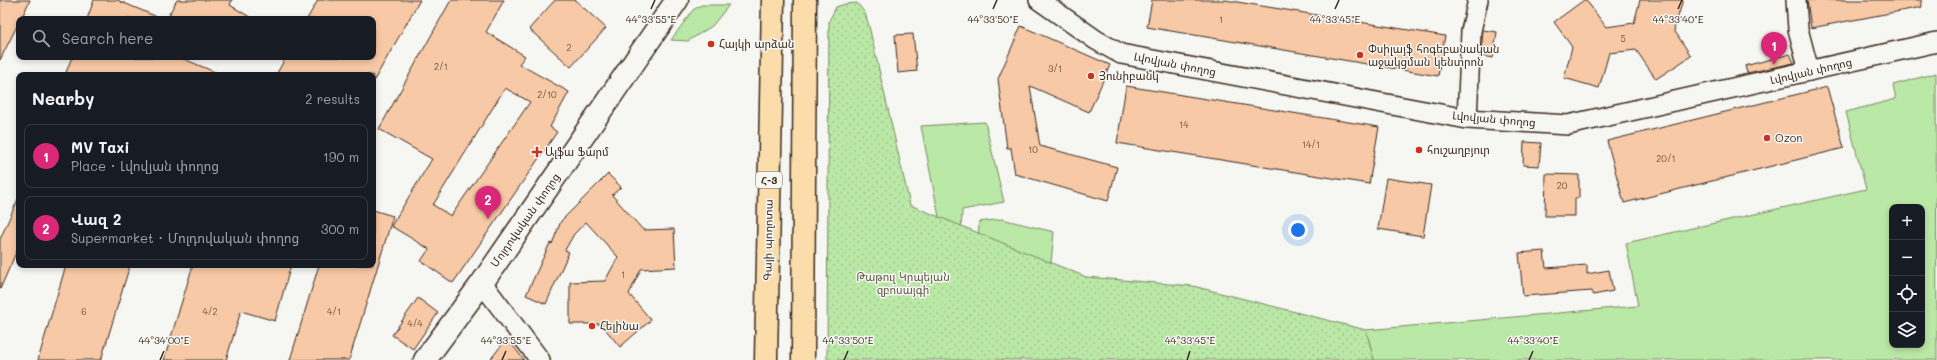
<!DOCTYPE html>
<html lang="en">
<head>
<meta charset="utf-8">
<style>
  body { margin:0; font-family:Mali,"Noto Sans Armenian",sans-serif; background:#242831; color:#f1f3f6 }
  .controls { position:absolute; right:12px; bottom:12px; display:grid; overflow:hidden; border-radius:8px; box-shadow:0 2px 6px #0003 }
  .controls button { width:36px; height:36px; display:grid; place-items:center; padding:0; border:0; border-bottom:1px solid #363941; background:#171b24; color:#f1f3f6; font:20px sans-serif }
  .you { position:absolute; left:1298px; top:230px; width:14px; height:14px; margin:-10px; border:3px solid #fff; border-radius:50%; background:#1a73e8; box-shadow:0 0 0 6px #1a73e833 }
  .badge { display:grid; place-items:center; width:26px; height:26px; border-radius:50%; background:#db2777; color:#fff; font-size:13px; font-weight:700 }
  .pin { position:absolute; translate:-50% -33px; filter:drop-shadow(0 1px 2px #0008) }
  .pin::after { content:''; position:absolute; top:21px; width:14px; height:12px; background:inherit; clip-path:polygon(0 0,100% 0,50% 100%) }
  .list { margin:0; padding:0; list-style:none }
  h2 { display:flex; justify-content:space-between; align-items:center; height:52px; margin:0; padding:0 16px; font-size:17px }
  h2 small { font-size:13px; font-weight:400; color:#9ea1a6 }
  .list li { display:grid; grid-template-columns:26px 1fr auto; gap:12px; align-items:center; box-sizing:border-box; height:64px; margin:0 8px 8px; padding:0 8px; border:1px solid #363941; border-radius:8px }
  .list b { display:block; font-size:15px; white-space:nowrap }
  .list p { margin:0; font-size:13px; white-space:nowrap; color:#9ea1a6 }
  .list em { font-size:13px; font-style:normal; color:#9ea1a6 }
  .icon { flex:none; width:22px; height:22px; fill:none; stroke:currentColor; stroke-width:2; stroke-linecap:round; stroke-linejoin:round }
  .map { position:relative; flex:none; width:1937px; height:360px; overflow:hidden }
  .search { position:absolute; background:#171b24; box-shadow:0 2px 6px #0003; left:16px; top:16px; width:360px; height:44px; display:flex; align-items:center; gap:10px; box-sizing:border-box; padding:0 14px; border-radius:8px; color:#9ea1a6; font-size:15px }
  .panel { position:absolute; background:#171b24; box-shadow:0 2px 6px #0003; left:16px; top:72px; width:360px; height:196px; border-radius:8px }
  .map>svg:first-child { display:block }
  .green { fill:#bae8a6; stroke:#7a8962; fill-rule:evenodd }
  .park { fill:url(#park-dots); stroke:#7a8962 }
  .building { fill:#f7c9a6; stroke:#3b2a1e; fill-rule:evenodd }
  .lines { fill:none; stroke-linecap:round; stroke-linejoin:round }
  .street-casing { stroke:#3b2a1e; stroke-width:22 }
  .secondary-casing { stroke:#3b2a1e; stroke-width:25 }
  .primary-casing { stroke:#3b2a1e; stroke-width:25 }
  .street { stroke:#f6f6f2; stroke-width:19 }
  .secondary { stroke:#f6f6f2; stroke-width:22 }
  .primary { stroke:#faddab; stroke-width:22 }
  .ticks { fill:none; stroke:#3b2a1e; stroke-width:1.5 }
  .poi-dot { fill:#c8321e; stroke:#f6f6f2; stroke-width:1.5 }
  .labels { text-anchor:middle; stroke-width:3; stroke-linejoin:round; paint-order:stroke }
  .number-label { font-size:9px; fill:#6a5240 }
  .shield { fill:#f6f6f2; stroke:#73675e; stroke-width:1 }
  .shield-label { font-size:10px; font-weight:bold; fill:#3b2a1e }
  .poi-label { font-size:11px; fill:#3b2a1e; stroke:#f6f6f2; text-anchor:start }
  .street-label { font-size:11px; fill:#3b2a1e; stroke:#f6f6f2 }
  .park-label { font-size:11px; fill:#5b5a40; stroke:#f6f6f2 }
  .ticks-label { font-size:10px; text-anchor:middle; fill:#3b2a1e; stroke:#f6f6f2; stroke-width:3; stroke-linejoin:round; paint-order:stroke }
</style>
</head>
<body>
<div class="map">
<svg width="1937" height="360" viewBox="0 0 1937 360">
  <defs>
    <pattern id="park-dots" width="8" height="8" patternUnits="userSpaceOnUse"><rect width="8" height="8" fill="#bae8a6"/><path d="M2 2h.1M6 6h.1" fill="none" stroke="#a1c78e" stroke-width="1.8" stroke-linecap="round"/></pattern>
  </defs>
  <rect width="100%" height="100%" fill="#f6f6f2"/>
  <filter id="ink" filterUnits="userSpaceOnUse"><feTurbulence type="fractalNoise" baseFrequency=".025" numOctaves="2"/><feDisplacementMap in="SourceGraphic" scale="8" xChannelSelector="R" yChannelSelector="G"/><feConvolveMatrix kernelMatrix="1 2 1 2 8 2 1 2 1" color-interpolation-filters="sRGB"/></filter>
  <g filter="url(#ink)">
    <g class="green">
      <polygon points="701,5 729,5 712,26 688,41 671,40 693,10"/>
      <path d="M1936 73 1937 360H1374L1366 330 1638 306 1626 243 1866 189 1846 112 1896 99 1893 85ZM1892 207H1922V345H1892Z"/>
      <polygon points="985,122 1004,202 962,210 961,235 942,232 921,126"/>
      <polygon points="1002,219 1054,232 1049,283 978,245 979,222"/>
    </g>
    <polygon class="park" points="857,3 865,13 869,26 910,205 1086,277 1193,286 1366,330 1374,360 827,360 829,21 836,7 845,4"/>
    <g class="building">
      <polygon points="0,0 30,0 21,19 19,19 19,22 0,60"/>
      <polygon points="94,0 117,0 162,19 87,19"/>
      <polygon points="177,0 232,0 230,5 253,19 178,19 169,14"/>
      <polygon points="318,0 420,0 373,82 373,75 276,75 286,57 373,57 373,19 307,19"/>
      <path d="M451 0H504L486 32 525 56 519 64 569 92 550 127 557 132 453 283 421 261 429 249 391 226 432 159 379 129ZM505 88 530 102 451 216 433 205Z"/>
      <polygon points="555,0 575,0 606,28 571,67 529,29"/>
      <polygon points="1152,0 1225,0 1445,36 1438,76 1147,27"/>
      <polygon points="1584,0 1586,0 1606,27 1634,23 1640,0 1683,0 1674,30 1691,56 1656,79 1636,50 1609,53 1599,88 1564,78 1572,47 1554,22"/>
      <polygon points="1807,0 1921,0 1922,7 1811,28"/>
      <polygon points="1021,26 1110,65 1089,112 1030,86 1040,146 1117,167 1108,201 1015,174 1011,148 1007,148 998,79"/>
      <polygon points="1483,30 1497,32 1493,58 1481,56"/>
      <polygon points="913,34 917,71 898,73 895,35"/>
      <polygon points="1790,54 1794,63 1747,73 1745,66"/>
      <polygon points="72,57 179,57 222,75 65,75"/>
      <polygon points="1126,86 1379,127 1369,184 1117,143"/>
      <polygon points="1827,87 1844,148 1624,203 1607,141"/>
      <polygon points="1524,142 1541,143 1539,166 1523,165"/>
      <polygon points="608,174 621,187 612,195 643,230 674,229 676,267 641,269 629,294 651,320 620,347 601,324 570,324 570,282 605,281 618,257 586,222 574,234 565,250 569,252 546,304 526,295 550,243 552,244 561,221"/>
      <polygon points="1546,174 1579,175 1579,198 1575,198 1575,216 1545,216"/>
      <polygon points="1386,178 1431,185 1423,236 1378,229"/>
      <polygon points="19,197 19,246 0,289 0,239"/>
      <polygon points="373,210 393,216 349,360 290,360 319,265 373,265"/>
      <polygon points="1544,251 1546,268 1587,265 1587,274 1609,270 1613,291 1593,295 1592,291 1523,296 1519,253"/>
      <polygon points="66,265 130,265 101,360 38,360"/>
      <polygon points="193,265 291,265 275,321 241,311 226,360 164,360"/>
      <polygon points="418,298 438,313 413,349 392,335"/>
      <polygon points="507,338 524,360 490,360"/>
    </g>
    <g class="lines">
      <defs>
        <g id="street">
          <polyline points="1039,0 1096,40 1121,54 1467,119 1568,125 1937,42"/>
          <polyline points="1796,0 1798,29 1809,71"/>
          <polyline points="1467,119 1471,31 1478,0"/>
          <polyline points="482,283 540,360"/>
        </g>
        <polyline id="secondary" points="425,360 482,283 677,0"/>
        <g id="primary">
          <polyline points="766,360 773,0"/>
          <polyline points="803,360 805,0"/>
        </g>
      </defs>
      <use href="#street" class="street-casing"/>
      <use href="#secondary" class="secondary-casing"/>
      <use href="#primary" class="primary-casing"/>
      <use href="#street" class="street"/>
      <use href="#secondary" class="secondary"/>
      <use href="#primary" class="primary"/>
    </g>
  </g>
  <path class="ticks" d="M651 9 655 0M993 9 997 0M1335 9 1339 0M1678 9 1682 0M160 360 164 351M502 360 506 351M844 360 848 351M1187 360 1190 351M1529 360 1533 351"/>
  <g class="poi-dot">
    <circle cx="711" cy="44" r="4"/>
    <circle cx="1360" cy="55" r="4"/>
    <circle cx="1091" cy="76" r="4"/>
    <circle cx="1767" cy="138" r="4"/>
    <circle cx="1419" cy="150" r="4"/>
    <path d="M535 146h4v4h4v4h-4v4h-4v-4h-4v-4h4z"/>
    <circle cx="592" cy="326" r="4"/>
  </g>
  <g class="labels">
    <g class="number-label">
      <text x="1221" y="23">1</text>
      <text x="1623" y="42">5</text>
      <text x="569" y="51">2</text>
      <text x="441" y="70">2/1</text>
      <text x="1055" y="72">3/1</text>
      <text x="547" y="98">2/10</text>
      <text x="1184" y="128">14</text>
      <text x="1311" y="148">14/1</text>
      <text x="1033" y="153">10</text>
      <text x="1666" y="162">20/1</text>
      <text x="1562" y="189">20</text>
      <text x="623" y="278">1</text>
      <text x="84" y="315">6</text>
      <text x="210" y="315">4/2</text>
      <text x="334" y="315">4/1</text>
      <text x="415" y="327">4/4</text>
    </g>
    <rect class="shield" x="756" y="172" width="26" height="16" rx="3"/>
    <g class="shield-label">
      <text x="769" y="184">Հ-3</text>
    </g>
    <g class="poi-label">
      <text x="719" y="48">Հայկի արձան</text>
      <text x="1368" y="53">Փսիլայֆ հոգեբանական<tspan x="1368" dy="13">աջակցման կենտրոն</tspan></text>
      <text x="1099" y="80">Յունիբանկ</text>
      <text x="1775" y="142">Ozon</text>
      <text x="1427" y="154">հուշաղբյուր</text>
      <text x="545" y="156">Ալֆա Ֆարմ</text>
      <text x="600" y="330">Հելինա</text>
    </g>
    <g class="street-label">
      <text transform="translate(1175 64) rotate(11)" y="4">Լվովյան փողոց</text>
      <text transform="translate(1811 71) rotate(-13)" y="4">Լվովյան փողոց</text>
      <text transform="translate(1494 119) rotate(5)" y="4">Լվովյան փողոց</text>
      <text transform="translate(525 220) rotate(-55)" y="4">Մոլդովական փողոց</text>
      <text transform="translate(768 240) rotate(-89)" y="4">Գայի պողոտա</text>
    </g>
    <g class="park-label">
      <text x="903" y="281">Թաթուլ Կրպեյան<tspan x="903" dy="13">զբոսայգի</tspan></text>
    </g>
  </g>
  <g class="ticks-label">
    <text x="651" y="23">44°33'55"E</text>
    <text x="993" y="23">44°33'50"E</text>
    <text x="1335" y="23">44°33'45"E</text>
    <text x="1678" y="23">44°33'40"E</text>
    <text x="164" y="344">44°34'00"E</text>
    <text x="506" y="344">44°33'55"E</text>
    <text x="848" y="344">44°33'50"E</text>
    <text x="1190" y="344">44°33'45"E</text>
    <text x="1533" y="344">44°33'40"E</text>
  </g>
</svg>
<div class="controls">
<button>+</button>
<button>−</button>
<button><svg class="icon" aria-label="locate" viewBox="0 0 24 24"><circle cx="12" cy="12" r="6"/><path d="M12 2v4M12 18v4M2 12h4M18 12h4"/></svg></button>
<button><svg class="icon" aria-label="layers" viewBox="0 0 24 24"><path d="M12 4l9 5-9 5-9-5zM3 14l9 5 9-5"/></svg></button>
</div>
<div class="you"></div>
<div class="pin badge" style="left:1774px;top:65px">1</div>
<div class="pin badge" style="left:488px;top:219px">2</div>
<div class="search"><svg class="icon" aria-label="search" viewBox="0 0 24 24"><circle cx="10" cy="10" r="6"/><path d="M15 15l6 6"/></svg>Search here</div>
<section class="panel">
<h2>Nearby<small>2 results</small></h2>
<ul class="list">
<li><span class="badge">1</span><div><b>MV Taxi</b><p>Place · Լվովյան փողոց</p></div><em>190 m</em></li>
<li><span class="badge">2</span><div><b>Վազ 2</b><p>Supermarket · Մոլդովական փողոց</p></div><em>300 m</em></li>
</ul>
</section>
</div>
</body>
</html>
